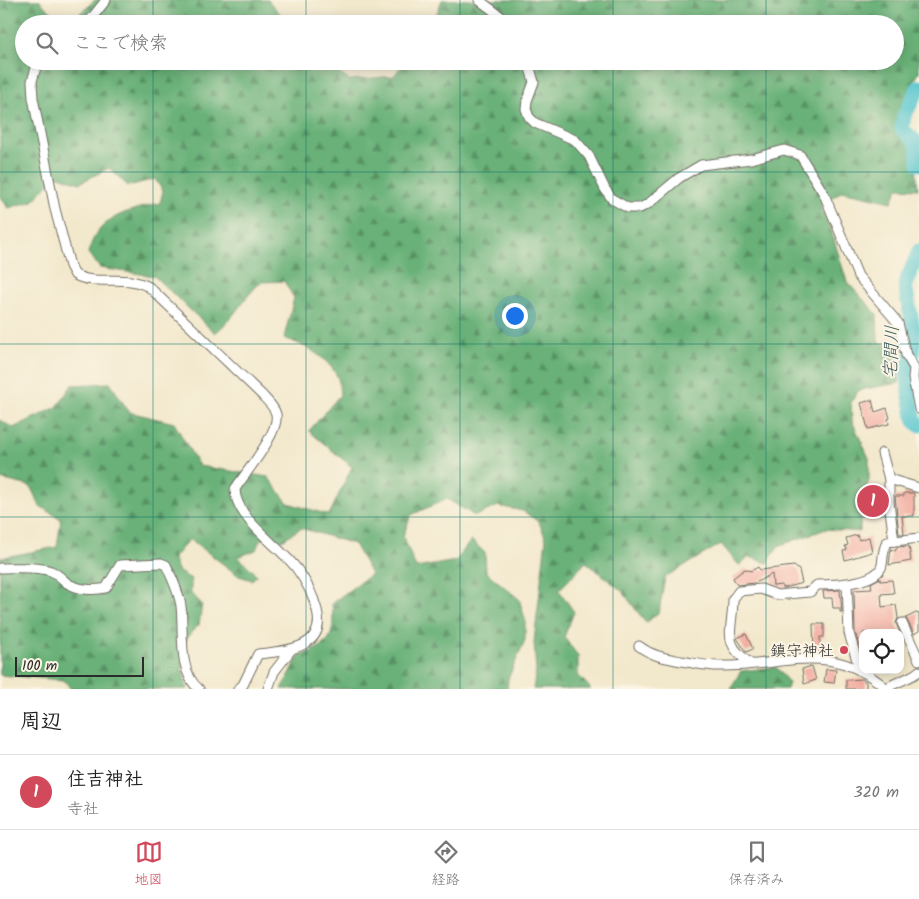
<!DOCTYPE html>
<html lang="ja">
<head>
<meta charset="utf-8">
<style>
  body { margin:0; font-family:Kalam,"Klee One",sans-serif; background:#f6f6f6; color:#222 }
  .controls { position:absolute; right:15px; bottom:15px; display:grid; overflow:hidden; border-radius:10px; box-shadow:0 2px 12px #0003 }
  .controls button { width:45px; height:45px; display:grid; place-items:center; padding:0; border:0; border-bottom:1px solid #e0e0e0; background:#fff; color:#222; font:25px sans-serif }
  .scale { position:absolute; left:15px; bottom:12px; width:129px; box-sizing:border-box; padding-left:5px; border:2px solid #2b2b2b; border-top:0; font-size:14px; line-height:18px; white-space:nowrap; color:#2b2b2b; -webkit-text-stroke:4px #fcf5e5; paint-order:stroke }
  .you { position:absolute; left:514px; top:315px; width:18px; height:18px; margin:-12px; border:4px solid #fff; border-radius:50%; background:#1a73e8; box-shadow:0 0 0 8px #1a73e833 }
  .badge { display:grid; place-items:center; width:32px; height:32px; border-radius:50%; background:#d1495b; color:#fff; font-size:16px; font-weight:700 }
  .pin { position:absolute; translate:-50% -50%; border:2px solid #fff; box-shadow:0 1px 5px #0006 }
  .list { margin:0; padding:0; list-style:none }
  h2 { display:flex; justify-content:space-between; align-items:center; height:65px; margin:0; padding:0 20px; font-size:21px }
  h2 small { font-size:16px; font-weight:400; color:#767676 }
  .list li { display:grid; grid-template-columns:32px 1fr auto; gap:15px; align-items:center; box-sizing:border-box; height:75px; padding:0 20px; border-top:1px solid #e0e0e0 }
  .list b { display:block; font-size:19px; white-space:nowrap }
  .list p { margin:0; font-size:16px; white-space:nowrap; color:#767676 }
  .list em { font-size:16px; font-style:normal; color:#767676 }
  .icon { flex:none; width:28px; height:28px; fill:none; stroke:currentColor; stroke-width:2; stroke-linecap:round; stroke-linejoin:round }
  .map { position:relative; flex:none; width:919px; height:689px; overflow:hidden }
  .search { position:absolute; background:#fff; box-shadow:0 2px 12px #0003; left:15px; right:15px; top:15px; height:55px; display:flex; align-items:center; gap:12px; box-sizing:border-box; padding:0 18px; border-radius:28px; color:#767676; font-size:19px }
  .sheet { height:140px; background:#fff }
  nav { display:flex; justify-content:space-around; align-items:center; box-sizing:border-box; height:70px; border-top:1px solid #e0e0e0; background:#fff; font-size:14px; color:#767676 }
  nav a { display:grid; justify-items:center; gap:2px }
  nav .on { color:#d1495b }
  .map>svg:first-child { display:block }
  .forest { fill:url(#forest-firs); stroke:#4a6e52 }
  .lines { fill:none; stroke-linecap:round; stroke-linejoin:round }
  .river { stroke:#5bc8d0; stroke-width:15 }
  .building { fill:#f3ada2 }
  .minor-casing { stroke:#716d63; stroke-width:11 }
  .minor { stroke:#fff; stroke-width:9 }
  .grid { fill:none; stroke:#0f766e; stroke-width:1; stroke-opacity:0.55 }
  .poi-dot { fill:#d1495b; stroke:#fcf5e5; stroke-width:2 }
  .labels { text-anchor:middle; stroke-width:4; stroke-linejoin:round; paint-order:stroke }
  .poi-label { font-size:16px; fill:#2b2b2b; stroke:#fcf5e5; text-anchor:end }
  .water-label { font-size:18px; font-style:italic; fill:#395a5d; stroke:#fcf5e5 }
</style>
</head>
<body>
<div class="map">
<svg width="919" height="689" viewBox="0 0 919 689">
  <defs>
    <pattern id="forest-firs" width="22" height="20" patternUnits="userSpaceOnUse" patternTransform="scale(1.25)"><rect width="22" height="20" fill="#69b178"/><path d="M5 1l3.5 6h-7zM16 11l3.5 6h-7z" fill="#579063"/></pattern>
  </defs>
  <rect width="100%" height="100%" fill="#fcf5e5"/>
  <filter id="ink" filterUnits="userSpaceOnUse"><feTurbulence type="fractalNoise" baseFrequency=".02" numOctaves="2"/><feDisplacementMap in="SourceGraphic" scale="10" xChannelSelector="R" yChannelSelector="G"/><feConvolveMatrix kernelMatrix="1 2 1 2 8 2 1 2 1" color-interpolation-filters="sRGB"/></filter>
  <filter id="wash" filterUnits="userSpaceOnUse"><feTurbulence type="fractalNoise" baseFrequency=".0096" numOctaves="4" result="noise"/><feDisplacementMap in="SourceGraphic" scale="20" xChannelSelector="R" yChannelSelector="G"/><feGaussianBlur stdDeviation="1.12" result="paint"/><feColorMatrix in="noise" values="0 0 0 0 0 0 0 0 0 0 0 0 0 0 0 0 0 1.4 0 .05"/><feComposite in="paint" operator="in"/></filter>
  <g filter="url(#wash)">
    <rect width="100%" height="100%" fill="#f2e8cc"/>
    <g class="forest">
      <path d="M0 0H40L44 6 66 24H24V61H321L349 80 394 76 405 61H895V24H433L442 0H919V72L897 116 898 130 914 147 918 189 898 188 892 202 842 191 820 206 831 230 847 282 877 314 878 342 897 348 899 383 859 390 851 402 852 421 869 458V481L861 498 860 532 826 529 778 546 768 563 749 557 739 565 721 544 665 577 659 612 646 623 622 591 586 562 559 590 574 612 564 637 578 656V675L591 689H533L536 671 534 642 546 539 539 522 523 511 498 506 475 516 447 499 411 515 403 536 416 568 456 561 471 540 485 553 486 572 519 599 525 619V640L508 679 507 689H282L299 656C332 644 335 638 332 603L371 574 354 544 301 528 282 540 260 539 256 550 238 557 257 575 252 580 239 576 190 539 173 558 179 572 191 579V594L202 604 199 625C178 641 179 666 188 689H71L64 680 0 675V558L57 547 61 519 40 506 30 486 0 479V420L13 428 57 407 72 385 110 383 129 412 174 423 199 466 268 477 288 503 329 515 352 467 309 431 340 395C339 390 340 381 337 376 327 356 304 345 284 338L294 298 284 281 261 282C243 298 234 319 215 333L154 276 100 268 88 253C98 216 127 211 160 203L163 191 155 179 128 186 109 168 80 183 56 175 33 201 8 208 0 195Z"/>
      <polygon points="95,0 268,0 289,24 68,24"/>
      <polygon points="776,667 789,683 787,689 730,689 741,671"/>
    </g>
    <g class="lines">
      <g class="river">
        <polyline points="919,87 904,116 902,129 917,143 919,164"/>
        <polyline points="919,251 905,285 913,328 913,352 907,370 910,397 915,421 919,425"/>
      </g>
    </g>
    <g id="blocks">
      <g class="building">
        <polygon points="872,400 875,412 887,408 890,418 888,419 889,424 868,429 861,403"/>
        <polygon points="904,493 914,493 914,516 902,516 904,534 899,534 895,496 904,496"/>
        <polygon points="857,535 859,540 869,537 872,552 845,560 843,551 847,550 845,546 848,545 846,538"/>
        <polygon points="909,546 911,561 889,565 891,549 895,551 898,547"/>
        <polygon points="794,566 799,570 802,583 784,588 782,588 782,585 773,586 772,574 755,583 737,585 733,578 745,569 751,571 758,567 760,570"/>
        <polygon points="880,578 880,581 892,580 894,593 881,594 882,607 896,605 898,618 896,623 900,633 863,633 862,655 855,632 854,590 872,589 871,583"/>
        <polygon points="840,590 842,612 840,612 840,608 833,608 832,598 824,598 823,591"/>
        <polygon points="916,613 919,614 919,631 914,634 906,618"/>
        <polygon points="813,624 824,624 824,637 820,637 820,653 814,653"/>
        <polygon points="746,634 753,649 746,652 737,638"/>
        <polygon points="812,666 816,680 804,684 802,669"/>
        <polygon points="826,669 836,670 834,683 824,682"/>
        <polygon points="862,679 866,682 866,689 846,689 846,680"/>
      </g>
    </g>
  </g>
  <g filter="url(#ink)">
    <use href="#blocks" fill-opacity="0" stroke="#716d63" stroke-width="1"/>
    <g class="lines">
      <defs>
        <g id="minor">
          <polyline points="479,0 511,24"/>
          <polyline points="87,24 106,0"/>
          <path d="M38 61 32 81 33 98 55 209 70 266 75 275C99 287 122 273 149 287L262 395C267 401 274 406 276 414 280 433 245 473 235 489 235 519 280 546 297 569 306 581 313 595 317 610 327 649 285 651 258 654L243 685 238 689"/>
          <polyline points="528,61 534,82 527,101 526,109 529,117 535,123 575,140 589,156 605,189 612,199 628,208 640,208 648,204 679,178 701,165 751,159 784,150 800,155 824,194 858,276 898,323 906,355 914,368 913,378 919,409"/>
          <polyline points="882,453 889,479 919,488"/>
          <polyline points="889,479 889,502 894,541"/>
          <path d="M0 568C16 568 36 566 51 571 58 574 62 579 67 583 78 590 94 591 106 588L120 565 161 563 166 565C172 578 179 592 181 606 184 630 177 672 199 689"/>
          <polyline points="847,584 849,633 860,671"/>
          <polyline points="902,623 919,660"/>
          <path d="M639 646C652 656 665 658 681 661 695 663 709 667 723 666 787 666 831 640 887 689"/>
          <path d="M751 664C720 642 733 632 733 599L739 591 761 589 777 595 810 592 817 585C832 585 872 584 881 568 884 562 881 553 887 542L919 538"/>
          <path d="M887 688C897 681 910 679 919 671"/>
          <polyline points="268,689 274,672 291,650"/>
        </g>
      </defs>
      <use href="#minor" class="minor-casing"/>
      <use href="#minor" class="minor"/>
    </g>
  </g>
  <path class="grid" d="M153 0V24M306 0V24M460 0V24M613 0V24M766 0V24M153 61V689M306 61V689M460 61V689M613 61V689M766 61V689M0 172H919M0 344H919M0 517H919"/>
  <circle class="poi-dot" cx="844" cy="650" r="5"/>
  <g class="labels">
    <g class="poi-label">
      <text x="834" y="656">鎮守神社</text>
    </g>
    <g class="water-label">
      <text transform="translate(891 352) rotate(-88)" y="6">宅間川</text>
    </g>
  </g>
</svg>
<div class="controls">
<button><svg class="icon" aria-label="locate" viewBox="0 0 24 24"><circle cx="12" cy="12" r="6"/><path d="M12 2v4M12 18v4M2 12h4M18 12h4"/></svg></button>
</div>
<div class="scale">100 m</div>
<div class="you"></div>
<div class="pin badge" style="left:873px;top:501px">1</div>
<div class="search"><svg class="icon" aria-label="search" viewBox="0 0 24 24"><circle cx="10" cy="10" r="6"/><path d="M15 15l6 6"/></svg>ここで検索</div>
</div>
<section class="sheet">
<h2>周辺<small></small></h2>
<ul class="list">
<li><span class="badge">1</span><div><b>住吉神社</b><p>寺社</p></div><em>320 m</em></li>
</ul>
</section>
<nav>
<a class="on"><svg class="icon" aria-label="map" viewBox="0 0 24 24"><path d="M3 6l6-2 6 2 6-2v14l-6 2-6-2-6 2zM9 4v14M15 6v14"/></svg>地図</a>
<a><svg class="icon" aria-label="directions" viewBox="0 0 24 24"><path d="M12 3l9 9-9 9-9-9zM9 14v-3h6M13 9l2 2-2 2"/></svg>経路</a>
<a><svg class="icon" aria-label="saved" viewBox="0 0 24 24"><path d="M7 4h10v16l-5-4-5 4z"/></svg>保存済み</a>
</nav>
</body>
</html>
